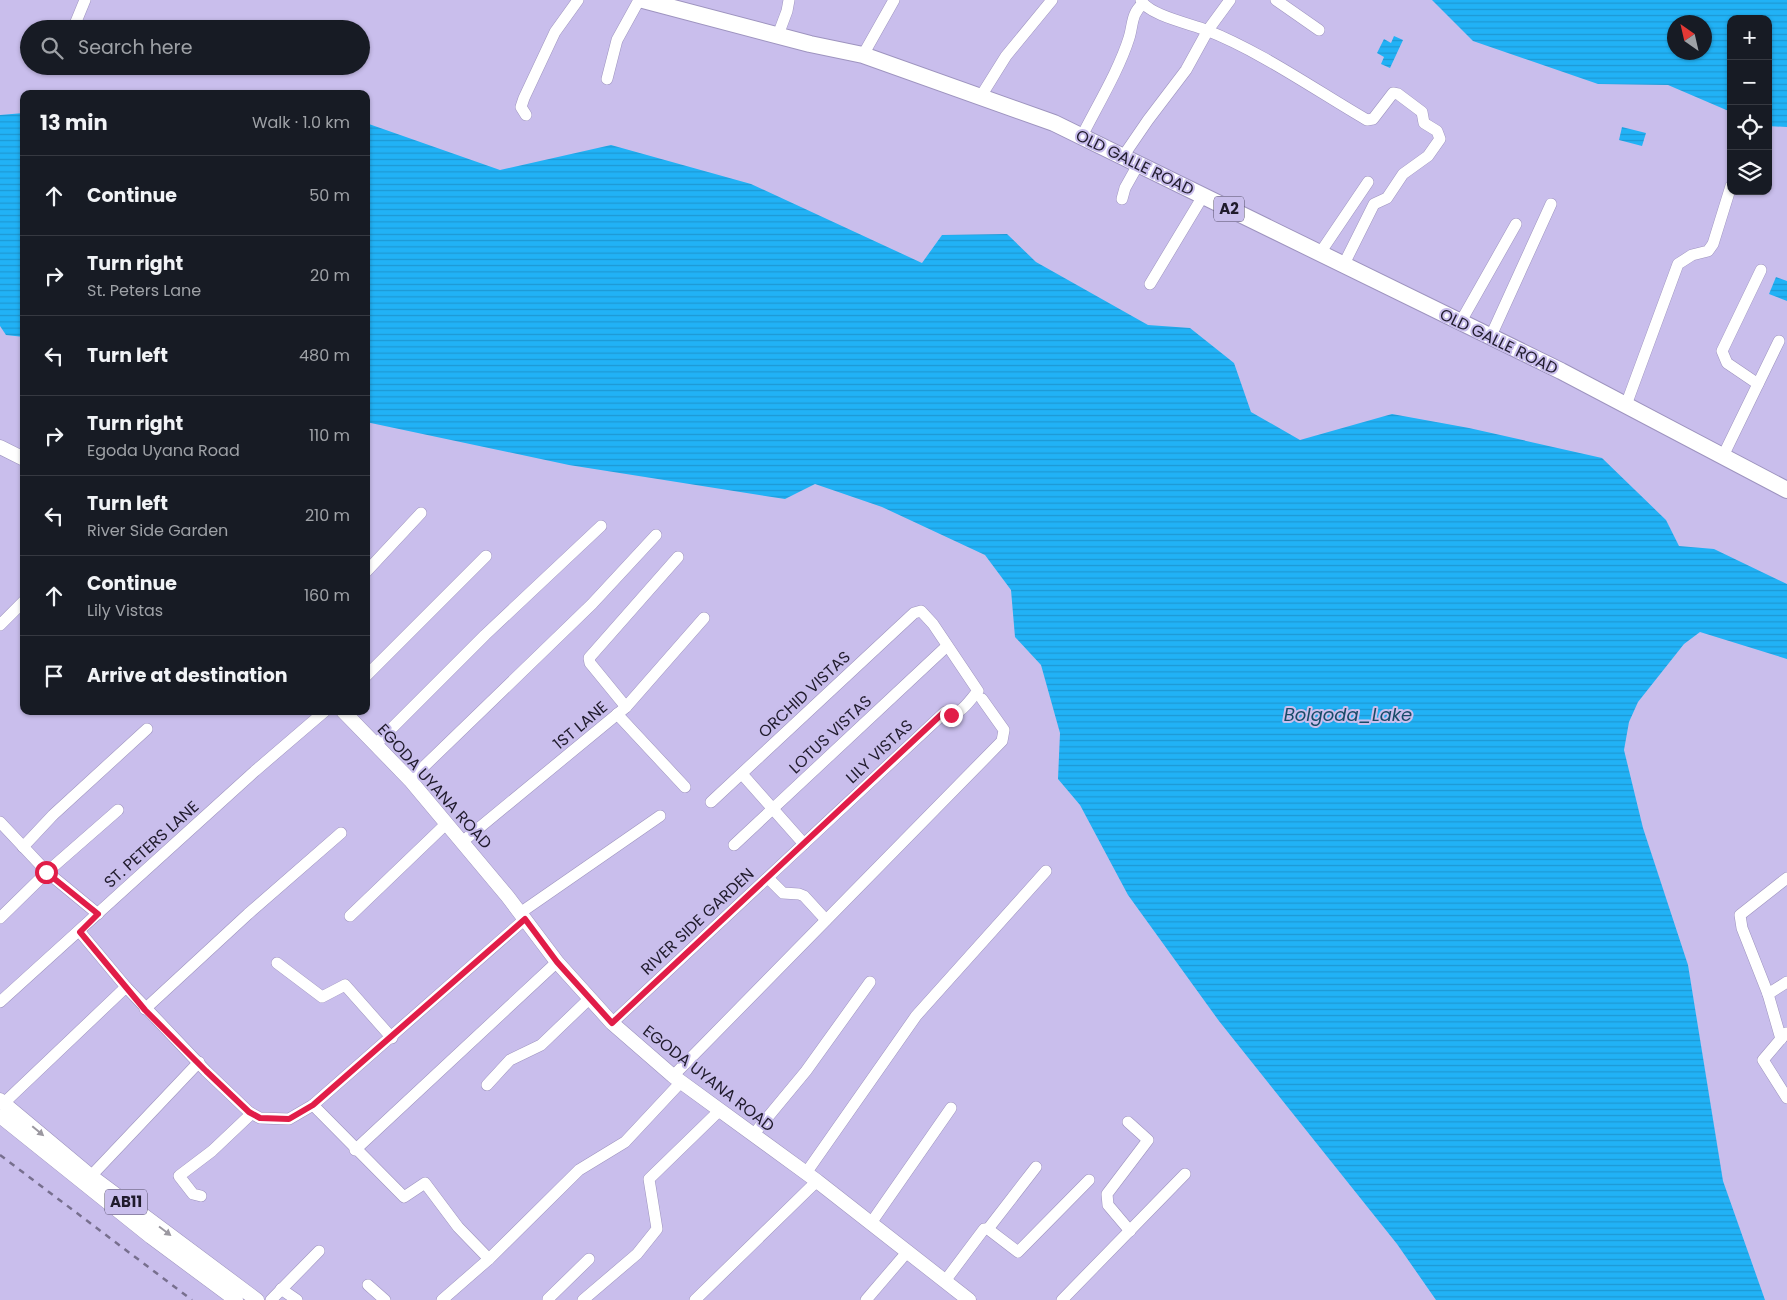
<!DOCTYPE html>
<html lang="en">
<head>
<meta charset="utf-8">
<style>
  body { margin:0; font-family:Poppins,sans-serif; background:#242831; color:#f1f3f6 }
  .controls { position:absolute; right:15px; top:15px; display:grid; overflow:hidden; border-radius:10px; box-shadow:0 1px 4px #0004 }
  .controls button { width:45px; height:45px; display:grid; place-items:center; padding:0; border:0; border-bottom:1px solid #363941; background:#171b24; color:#f1f3f6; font:25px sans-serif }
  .compass { position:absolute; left:1667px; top:15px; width:45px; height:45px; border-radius:50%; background:#171b24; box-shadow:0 1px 4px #0004; rotate:326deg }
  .stop { position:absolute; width:15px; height:15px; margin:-11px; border:4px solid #e11d48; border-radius:50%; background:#fff }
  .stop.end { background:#e11d48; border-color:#fff; box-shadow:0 1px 5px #0008 }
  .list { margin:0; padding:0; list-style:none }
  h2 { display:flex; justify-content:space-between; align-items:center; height:65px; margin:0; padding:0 20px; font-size:21px }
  h2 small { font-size:16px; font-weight:400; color:#9ea1a6 }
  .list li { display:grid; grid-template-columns:32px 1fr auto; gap:15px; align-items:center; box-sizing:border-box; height:80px; padding:0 20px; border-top:1px solid #363941 }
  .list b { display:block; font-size:19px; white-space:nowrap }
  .list p { margin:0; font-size:16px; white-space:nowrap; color:#9ea1a6 }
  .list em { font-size:16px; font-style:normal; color:#9ea1a6 }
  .icon { flex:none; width:28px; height:28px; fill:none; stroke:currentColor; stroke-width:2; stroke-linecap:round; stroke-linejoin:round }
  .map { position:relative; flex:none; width:1787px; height:1300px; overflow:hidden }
  .search { position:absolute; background:#171b24; box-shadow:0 1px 4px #0004; left:20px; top:20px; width:350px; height:55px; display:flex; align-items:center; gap:12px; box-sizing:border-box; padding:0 18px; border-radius:28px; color:#9ea1a6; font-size:19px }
  .panel { position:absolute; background:#171b24; box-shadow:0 1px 4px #0004; left:20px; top:90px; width:350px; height:625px; border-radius:10px }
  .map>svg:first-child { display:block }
  .water { fill:url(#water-rules); fill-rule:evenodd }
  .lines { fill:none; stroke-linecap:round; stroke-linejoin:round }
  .minor-casing { stroke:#9e94bf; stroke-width:12 }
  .major-casing { stroke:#9e94bf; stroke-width:15 }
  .highway-casing { stroke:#9e94bf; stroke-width:18 }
  .minor { stroke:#fff; stroke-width:11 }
  .major { stroke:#fff; stroke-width:14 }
  .highway { stroke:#fff; stroke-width:16 }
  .rail { stroke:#776f8e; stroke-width:2.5; stroke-dasharray:6 6; stroke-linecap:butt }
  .oneway { fill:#9b98a0 }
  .route { stroke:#e11d48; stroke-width:6 }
  .labels { text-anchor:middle; stroke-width:4; stroke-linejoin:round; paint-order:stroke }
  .shield { fill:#c9beec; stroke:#534c66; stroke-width:1 }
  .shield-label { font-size:15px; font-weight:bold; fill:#201b2c }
  .street-label { font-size:16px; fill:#201b2c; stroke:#c9beec }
  .water-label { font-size:18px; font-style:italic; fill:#174b67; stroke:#c9beec }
</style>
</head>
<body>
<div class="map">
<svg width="1787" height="1300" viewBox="0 0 1787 1300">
  <defs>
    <pattern id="water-rules" width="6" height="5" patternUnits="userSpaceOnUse" patternTransform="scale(1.25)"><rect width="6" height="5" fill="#21b2f6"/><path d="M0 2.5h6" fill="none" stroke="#1e98d3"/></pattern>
  </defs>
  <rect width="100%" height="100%" fill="#c9beec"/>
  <g class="water">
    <path d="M1432 0H1787V127L1768 126V19H1731V112L1668 85 1598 84 1473 41ZM1674 22H1704V52H1674Z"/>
    <polygon points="1394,36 1403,40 1390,68 1381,64 1384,57 1377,53 1384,39 1391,43"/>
    <polygon points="24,113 24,337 6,335 0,326 0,115"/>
    <polygon points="366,123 500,170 611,145 751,184 922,263 942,235 1007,234 1036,262 1148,325 1190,328 1234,363 1251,412 1300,440 1392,414 1469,428 1602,458 1666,520 1679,546 1714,549 1787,584 1787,659 1700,632 1684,644 1638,702 1629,722 1624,750 1643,828 1688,965 1723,1181 1765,1300 1436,1300 1397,1244 1219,1021 1128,895 1080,805 1058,779 1060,733 1041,665 1015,637 1011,590 985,555 882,507 815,484 785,499 569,465 366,422"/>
    <polygon points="1622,127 1646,133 1642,146 1619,140"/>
    <polygon points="1776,277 1787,281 1787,301 1769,294"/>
  </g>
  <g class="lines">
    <defs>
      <g id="minor">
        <path d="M1141 0C1148 15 1191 24 1206 30 1260 51 1317 91 1367 120L1373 119 1393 93 1398 94 1422 112 1424 123 1437 131 1440 139 1428 156 1403 174 1387 198 1374 204 1344 264"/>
        <polyline points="1276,0 1319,30"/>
        <polyline points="73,29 85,0"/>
        <polyline points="778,35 787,11 789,0"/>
        <polyline points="863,55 894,0"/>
        <polyline points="607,79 617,40 639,0"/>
        <polyline points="981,96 1006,56 1052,0"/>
        <polyline points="526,115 521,107 524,98 555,32 578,0"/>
        <path d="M1082 136C1097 106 1119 70 1129 38 1133 26 1131 13 1143 4"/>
        <polyline points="1124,155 1148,120 1186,70 1208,30 1230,0"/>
        <polyline points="1122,199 1125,188 1139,163"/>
        <polyline points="1320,253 1368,182"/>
        <polyline points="1150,284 1203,196"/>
        <polyline points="1460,323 1516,224"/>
        <polyline points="1490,338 1551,204"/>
        <polyline points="1758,384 1727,363 1722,351 1761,270"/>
        <polyline points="1626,405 1678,264 1692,255 1708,251 1713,244 1731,186"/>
        <polyline points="1723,456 1779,341"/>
        <polyline points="366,572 421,513"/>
        <polyline points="0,625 24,601"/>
        <polyline points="366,676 486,556"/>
        <polyline points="626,707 590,663 589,658 678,557"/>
        <polyline points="617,714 685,787"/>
        <polyline points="375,745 485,635 601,526"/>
        <polyline points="742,774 804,844"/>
        <polyline points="410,780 592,604 656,535"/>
        <polyline points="0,822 47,872 98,914"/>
        <polyline points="462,842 626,707 704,618"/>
        <polyline points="734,845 947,646"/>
        <polyline points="23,847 53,815 147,729"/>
        <polyline points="768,878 783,893 799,894 804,896 826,920"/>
        <polyline points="520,913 660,816"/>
        <polyline points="350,916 447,823"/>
        <polyline points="0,918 47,872 118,810"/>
        <polyline points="80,932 126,987"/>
        <polyline points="277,963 322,997 345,985 392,1038"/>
        <polyline points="1768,994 1787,982"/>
        <polyline points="0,1002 255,771 325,711"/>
        <polyline points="145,1009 248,914 341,833"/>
        <path d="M612 1023 945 712C960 718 968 702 978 691L933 624 921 611 914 613 711 802"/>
        <polyline points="1786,1033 1763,1060 1787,1098"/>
        <polyline points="1781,1039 1768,994 1742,928 1740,915 1787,878"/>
        <polyline points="673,1076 1002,741 1004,730 982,699"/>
        <polyline points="487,1085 510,1060 541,1045 589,999"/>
        <polyline points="4,1103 126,987 206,1071 249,1112 260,1118 289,1119 313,1105 404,1197 425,1183 458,1227 489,1259"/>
        <polyline points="313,1105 525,919"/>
        <polyline points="1128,1122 1148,1140 1107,1194 1108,1205 1130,1231"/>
        <polyline points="753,1135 806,1071 870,982"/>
        <polyline points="355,1150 557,962"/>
        <polyline points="806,1173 916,1016 1046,871"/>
        <polyline points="91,1176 199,1062"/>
        <polyline points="201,1196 193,1194 179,1176 212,1151 249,1116 249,1112"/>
        <polyline points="871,1223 951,1108"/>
        <polyline points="988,1229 1036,1167"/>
        <polyline points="945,1281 984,1229 988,1229 1018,1252 1089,1180"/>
        <polyline points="368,1285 385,1300"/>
        <polyline points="281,1289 297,1300"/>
        <polyline points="271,1300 319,1251"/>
        <polyline points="442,1300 489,1259 579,1170 625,1142 681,1082"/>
        <polyline points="549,1300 548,1299 589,1259"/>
        <polyline points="583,1300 637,1254 657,1229 649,1179 719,1111"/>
        <polyline points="695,1300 817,1181"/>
        <polyline points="866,1300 908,1251"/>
        <polyline points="1062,1300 1185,1174"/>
      </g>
      <g id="major">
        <polyline points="0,447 24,459"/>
        <polyline points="343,711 410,780 508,897 557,962 612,1023 673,1076 817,1181 969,1300"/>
        <polyline points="0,1100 91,1176 257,1300"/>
        <polyline points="0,1116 151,1237 236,1300"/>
      </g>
      <polyline id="highway" points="643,0 810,44 863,55 1054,123 1561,371 1787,490"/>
    </defs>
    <use href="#minor" class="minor-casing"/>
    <use href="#major" class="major-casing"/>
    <use href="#highway" class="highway-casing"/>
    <use href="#minor" class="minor"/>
    <use href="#major" class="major"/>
    <use href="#highway" class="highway"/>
    <polyline class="rail" points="0,1155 192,1300"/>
  </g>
  <defs><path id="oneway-solid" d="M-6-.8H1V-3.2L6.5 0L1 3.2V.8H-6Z" transform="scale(1.25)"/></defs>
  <g class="oneway">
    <use href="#oneway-solid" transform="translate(38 1131) rotate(40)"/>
    <use href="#oneway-solid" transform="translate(165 1231) rotate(37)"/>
  </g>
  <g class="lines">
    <polyline class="route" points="46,872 98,914 80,932 145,1010 206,1071 249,1112 260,1118 289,1119 313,1105 525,919 557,962 612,1023 944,712 951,715"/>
  </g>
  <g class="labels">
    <g class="shield">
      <rect x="1214" y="196.5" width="30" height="25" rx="4"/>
      <rect x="105" y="1189.5" width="42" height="25" rx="4"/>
    </g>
    <g class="shield-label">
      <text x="1229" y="214">A2</text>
      <text x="126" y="1207">AB11</text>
    </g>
    <g class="street-label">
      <text transform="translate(1135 162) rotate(26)" y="6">OLD GALLE ROAD</text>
      <text transform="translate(1499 341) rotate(26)" y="6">OLD GALLE ROAD</text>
      <text transform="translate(804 694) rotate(-43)" y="6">ORCHID VISTAS</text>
      <text transform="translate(580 725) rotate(-40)" y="6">1ST LANE</text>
      <text transform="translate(830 734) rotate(-43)" y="6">LOTUS VISTAS</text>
      <text transform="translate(879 751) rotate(-43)" y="6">LILY VISTAS</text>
      <text transform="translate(435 786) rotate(48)" y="6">EGODA UYANA ROAD</text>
      <text transform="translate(151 844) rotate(-42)" y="6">ST. PETERS LANE</text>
      <text transform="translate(697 921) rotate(-43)" y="6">RIVER SIDE GARDEN</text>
      <text transform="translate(709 1078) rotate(38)" y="6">EGODA UYANA ROAD</text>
    </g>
    <g class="water-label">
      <text x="1348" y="721">Bolgoda_Lake</text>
    </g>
  </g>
</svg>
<div class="controls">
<button>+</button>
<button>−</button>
<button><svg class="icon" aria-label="locate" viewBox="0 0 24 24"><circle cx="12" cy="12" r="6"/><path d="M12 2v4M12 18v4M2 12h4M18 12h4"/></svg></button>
<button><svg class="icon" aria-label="layers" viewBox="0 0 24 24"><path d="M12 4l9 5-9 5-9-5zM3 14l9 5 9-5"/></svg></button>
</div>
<svg class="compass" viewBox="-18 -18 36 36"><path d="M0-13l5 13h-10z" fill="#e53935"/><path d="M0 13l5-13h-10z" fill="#9ea1a6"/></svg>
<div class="stop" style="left:46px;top:872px"></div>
<div class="stop end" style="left:951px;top:715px"></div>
<div class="search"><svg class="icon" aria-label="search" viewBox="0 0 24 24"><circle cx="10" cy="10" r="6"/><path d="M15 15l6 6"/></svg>Search here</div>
<section class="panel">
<h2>13 min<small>Walk · 1.0 km</small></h2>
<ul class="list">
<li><svg class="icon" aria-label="ahead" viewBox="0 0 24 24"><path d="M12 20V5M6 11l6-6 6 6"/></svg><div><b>Continue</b></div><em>50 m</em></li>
<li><svg class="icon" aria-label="right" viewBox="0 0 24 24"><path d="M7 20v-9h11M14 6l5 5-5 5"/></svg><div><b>Turn right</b><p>St. Peters Lane</p></div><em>20 m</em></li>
<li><svg class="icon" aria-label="left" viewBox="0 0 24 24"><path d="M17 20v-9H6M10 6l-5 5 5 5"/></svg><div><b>Turn left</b></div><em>480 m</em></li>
<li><svg class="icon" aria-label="right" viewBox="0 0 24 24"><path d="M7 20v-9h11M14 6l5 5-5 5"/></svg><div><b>Turn right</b><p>Egoda Uyana Road</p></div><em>110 m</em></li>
<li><svg class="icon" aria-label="left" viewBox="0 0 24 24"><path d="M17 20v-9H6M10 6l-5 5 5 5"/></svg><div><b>Turn left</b><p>River Side Garden</p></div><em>210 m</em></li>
<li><svg class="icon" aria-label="ahead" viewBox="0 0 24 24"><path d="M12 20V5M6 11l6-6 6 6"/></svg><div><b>Continue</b><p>Lily Vistas</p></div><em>160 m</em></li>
<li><svg class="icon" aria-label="arrive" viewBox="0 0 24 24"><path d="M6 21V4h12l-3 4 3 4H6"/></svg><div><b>Arrive at destination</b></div></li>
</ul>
</section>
</div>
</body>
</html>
